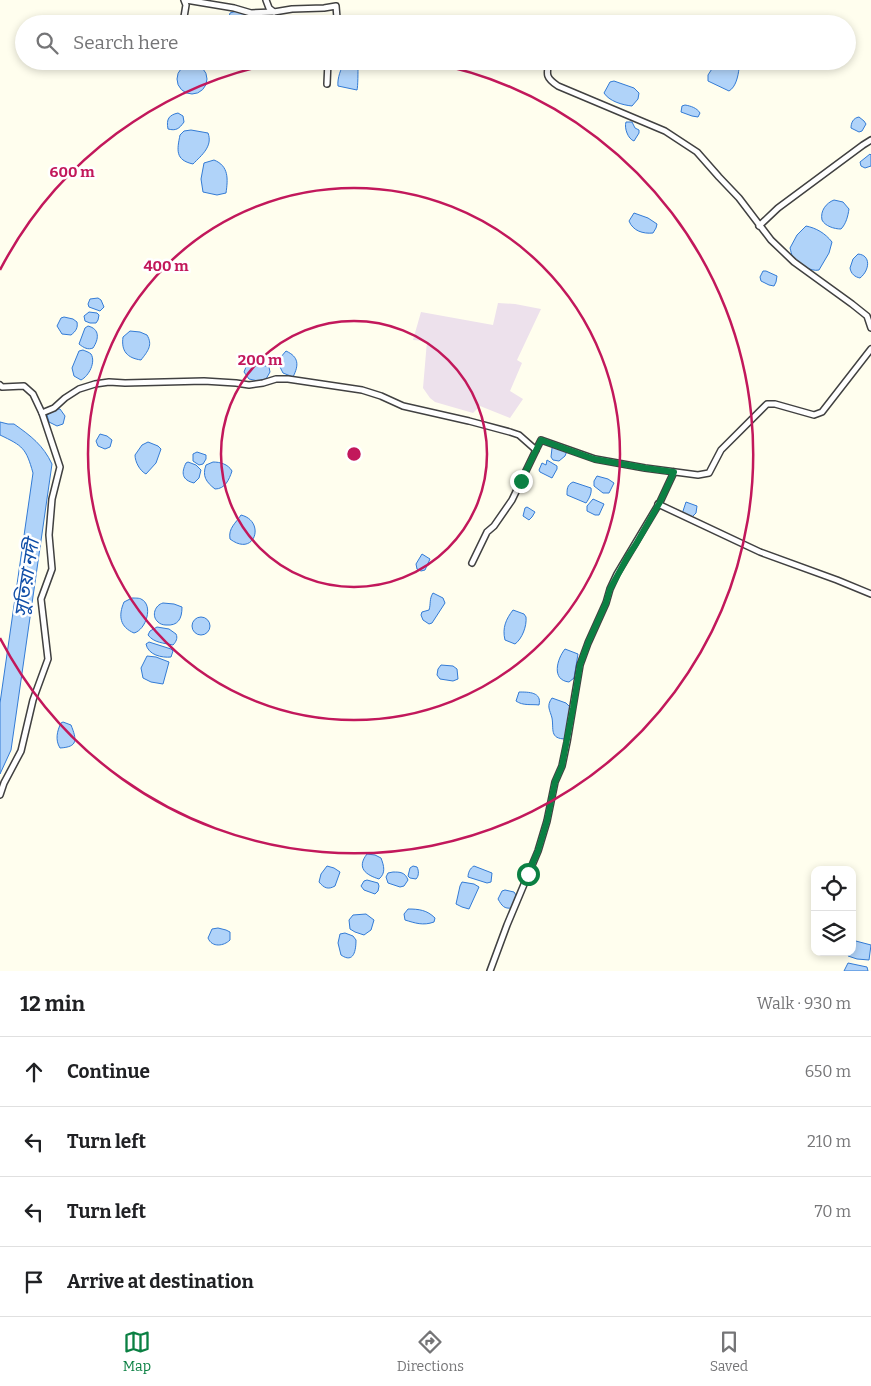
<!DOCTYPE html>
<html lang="en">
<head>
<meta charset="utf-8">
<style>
  body { margin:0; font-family:Bitter,"Noto Sans Bengali",serif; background:#f6f6f6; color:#202124 }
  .controls { position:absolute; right:15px; bottom:15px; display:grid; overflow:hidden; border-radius:10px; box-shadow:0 2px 8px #0003 }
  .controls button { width:45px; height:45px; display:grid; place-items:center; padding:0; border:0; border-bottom:1px solid #e0e0e0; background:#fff; color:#202124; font:25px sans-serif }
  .stop { position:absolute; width:15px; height:15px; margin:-11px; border:4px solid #0b8043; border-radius:50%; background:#fff }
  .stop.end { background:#0b8043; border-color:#fff; box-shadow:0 1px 5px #0008 }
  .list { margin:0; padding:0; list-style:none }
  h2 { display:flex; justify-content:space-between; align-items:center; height:65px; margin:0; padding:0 20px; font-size:21px }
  h2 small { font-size:16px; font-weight:400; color:#757577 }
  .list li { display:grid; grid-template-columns:32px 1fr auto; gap:15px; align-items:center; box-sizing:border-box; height:70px; padding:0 20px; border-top:1px solid #e0e0e0 }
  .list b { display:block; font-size:19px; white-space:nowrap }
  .list em { font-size:16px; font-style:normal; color:#757577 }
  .icon { flex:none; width:28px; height:28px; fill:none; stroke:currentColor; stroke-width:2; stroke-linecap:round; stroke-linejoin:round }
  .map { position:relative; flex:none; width:871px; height:971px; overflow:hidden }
  .search { position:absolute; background:#fff; box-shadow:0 2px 8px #0003; left:15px; right:15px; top:15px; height:55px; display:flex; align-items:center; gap:12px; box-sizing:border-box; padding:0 18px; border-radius:28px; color:#757577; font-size:19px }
  .sheet { height:345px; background:#fff }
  nav { display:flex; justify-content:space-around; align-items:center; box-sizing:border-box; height:70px; border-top:1px solid #e0e0e0; background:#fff; font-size:14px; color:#757577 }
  nav a { display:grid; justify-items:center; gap:2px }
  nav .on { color:#0b8043 }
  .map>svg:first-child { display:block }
  .industrial { fill:#ede1ec }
  .water { fill:#b0d3f9; stroke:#337bd5 }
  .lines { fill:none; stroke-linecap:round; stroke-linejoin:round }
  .minor-casing { stroke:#414141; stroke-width:8 }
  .minor { stroke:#fff; stroke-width:5 }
  .route { stroke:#0b8043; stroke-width:6 }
  .ring { fill:none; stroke:#c2185b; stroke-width:2.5 }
  .labels { text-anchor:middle; stroke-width:5; stroke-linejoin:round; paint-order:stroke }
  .water-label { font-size:19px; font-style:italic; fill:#104ea7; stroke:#fff }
  .centre { fill:#c2185b; stroke:#fff; stroke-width:2.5 }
  .ring-label { font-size:15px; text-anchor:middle; font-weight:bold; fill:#c2185b; stroke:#fff; stroke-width:5; stroke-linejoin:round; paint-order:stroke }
</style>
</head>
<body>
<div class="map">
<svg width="871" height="971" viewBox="0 0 871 971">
  <rect width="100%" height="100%" fill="#fffeee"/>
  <polygon class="industrial" points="498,303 515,304 541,309 517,360 522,363 510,391 523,399 510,418 480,406 473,413 435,402 430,398 423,388 427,341 413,340 421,312 493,325"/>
  <g class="water">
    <path d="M237 11C247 14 260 14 265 24H230L229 17 230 13Z"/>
    <path d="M717 61H723L739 69C738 76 736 87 729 91L708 81V75Z"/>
    <path d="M345 63H352L358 67C358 70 358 87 357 90L338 86C337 79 341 67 345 63Z"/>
    <circle cx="192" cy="79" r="15"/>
    <path d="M614 81 634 88 639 93 638 99 632 106C622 105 609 101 604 93L610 82Z"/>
    <path d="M685 105C691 106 697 108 700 113L698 117 692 116 681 112 682 106Z"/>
    <path d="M178 113 183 116 184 122C179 129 176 131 168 129 166 119 169 115 178 113Z"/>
    <path d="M859 117 864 121 866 124 862 131 859 132 851 128C851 123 853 118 859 117Z"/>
    <path d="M626 122H632L635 128 639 130V133L634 141C628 139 624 128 626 122Z"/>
    <path d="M191 130 208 133C213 146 202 155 193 164 175 160 177 150 180 135L184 131Z"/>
    <polygon points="870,154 871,155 871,166 865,168 861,166 860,162"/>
    <path d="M214 160C229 166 228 179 226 193L217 195 203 192 201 179 204 163Z"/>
    <path d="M834 200 843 202 849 209C848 216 846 224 841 229 834 229 825 226 822 220 820 211 826 203 834 200Z"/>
    <path d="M634 213 648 218 657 224 656 228 653 233C643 234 633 231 629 221Z"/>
    <path d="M806 226C816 228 825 233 832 242L829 253 819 270C811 272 797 264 793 257 791 254 791 251 790 248L797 235Z"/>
    <path d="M858 254C871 255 870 270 860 278 855 277 851 274 850 268L853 259Z"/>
    <polygon points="763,271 766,271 777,276 776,282 774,286 769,285 761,281 760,277"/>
    <polygon points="98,298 101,300 104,307 100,311 89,307 88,304 90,299"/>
    <polygon points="89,312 97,313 99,315 98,320 96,323 90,323 85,321 84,316"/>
    <path d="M64 317 73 319 77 322C78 328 76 331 71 335L62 334 57 326 61 318Z"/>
    <path d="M88 326C100 329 99 339 93 348 88 350 84 348 79 344L85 328Z"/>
    <path d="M130 331 140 332 147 335C153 345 148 351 141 360 127 358 121 351 123 337Z"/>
    <path d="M83 350C85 351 89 352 91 354 96 362 89 376 81 380L74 376 72 368 79 351Z"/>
    <path d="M286 351C299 357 299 365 293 377L283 373 280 367V358Z"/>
    <polygon points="255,363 269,367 270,372 266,379 258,381 249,379 244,372 246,367 249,364"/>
    <polygon points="57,409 60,409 65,416 63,424 57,426 49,422 47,415"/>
    <path d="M0 422 8 424H14C31 436 43 445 52 464L11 750 0 774V703L33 473C26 448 23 446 0 435Z"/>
    <polygon points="100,434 107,436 112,440 110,447 105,449 98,446 96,441"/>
    <path d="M148 442 158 446 161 449 156 463 146 474C140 471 135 462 135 455L142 445Z"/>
    <polygon points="554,446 567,451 565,456 559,461 553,460 551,457 552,448"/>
    <polygon points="197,452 206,455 206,459 203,464 199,465 193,461 193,454"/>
    <polygon points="547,460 557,466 557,469 552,478 540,472 539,470 542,463 546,465"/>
    <path d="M188 462 196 465 201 470 199 478 194 483C182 480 181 473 186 463Z"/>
    <path d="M213 462C220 462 228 464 232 471 229 480 225 489 215 489 206 482 202 476 206 465Z"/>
    <polygon points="597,476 608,479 614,483 609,493 603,493 594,486 594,481"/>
    <path d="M573 482 591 488C592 493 589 499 586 503L567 495C567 489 567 485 573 482Z"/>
    <polygon points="593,499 604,504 599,515 595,515 587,511 587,506"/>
    <polygon points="686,502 697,506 696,513 692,517 682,514"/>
    <polygon points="527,507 535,512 532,517 529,520 523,516 525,508"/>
    <path d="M241 515C266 521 255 558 230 539 228 528 236 523 241 515Z"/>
    <polygon points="422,554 430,559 425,570 421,571 417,569 416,564"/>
    <path d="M433 593 443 598 445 603 432 623 429 624 423 620 421 615 422 612 429 610C431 604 429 599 433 593Z"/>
    <path d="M132 598C134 598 140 598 141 599 154 605 146 630 134 633 120 627 118 616 124 602Z"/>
    <path d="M163 603 174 604 182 607C182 619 178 626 166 625 163 625 160 624 158 622 151 616 155 605 163 603Z"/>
    <path d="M513 610 524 614 526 617C527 626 522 639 515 644L505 640C502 628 506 619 513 610Z"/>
    <circle cx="201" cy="626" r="9"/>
    <path d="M157 627 169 629 176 634C178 638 176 642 173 645 164 643 154 643 148 635L150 631Z"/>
    <path d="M149 642 171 649 173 651 171 657C162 658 148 655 146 644Z"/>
    <path d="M565 649 578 654 574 678 569 682C551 680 557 659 565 649Z"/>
    <polygon points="147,656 156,657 169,662 163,684 151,682 143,678 141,668"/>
    <polygon points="441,665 453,666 457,669 458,679 453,681 440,679 437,675 438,669"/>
    <path d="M519 692C529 692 542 692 539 705 531 704 523 706 516 701Z"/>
    <path d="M552 698 566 703 572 709 566 739C549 739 554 729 552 718 550 710 546 706 552 698Z"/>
    <path d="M63 722 71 725C77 740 78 747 60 748 55 740 57 731 61 723Z"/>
    <path d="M367 854 375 855 381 858C384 866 386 873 379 879 366 875 356 868 367 854Z"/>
    <path d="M327 866 334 868 340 872 335 886C328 890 324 888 319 882L321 874Z"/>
    <path d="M413 866 417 867C419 871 419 876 416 879L410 878 408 876 410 868Z"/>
    <path d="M474 866 492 873 491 882 487 883 468 877C468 873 470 868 474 866Z"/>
    <path d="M393 872C400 872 405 872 408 880L404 886 400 887 388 883 386 877 388 873Z"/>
    <polygon points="367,880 378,883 379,886 378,891 375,894 364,890 361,886 364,881"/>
    <polygon points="462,882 474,884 479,887 469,909 462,907 456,904 460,886"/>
    <path d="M505 890 514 892 516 895 512 908C504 909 502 906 498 899L502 891Z"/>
    <path d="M408 909C419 909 427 910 435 918L434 922C423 926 415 923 405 920L404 914Z"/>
    <polygon points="366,914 374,920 371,930 364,935 355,932 350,929 349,920 353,915"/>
    <path d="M218 928 226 930 230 932V940C224 946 212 948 208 938L212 929Z"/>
    <path d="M345 933 353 936 356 940C356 950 354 964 341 955L338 943 340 934Z"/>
    <polygon points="852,940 871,945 869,960 857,959 848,956 847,952 852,952"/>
    <polygon points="848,963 867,967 868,971 844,971"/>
  </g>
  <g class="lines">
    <defs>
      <g id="minor">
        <polyline points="186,0 234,8 251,13 274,12 292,9 324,8 336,6 337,18 336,24"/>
        <polyline points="266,0 269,8 274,12"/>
        <polyline points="183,23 186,5 184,0"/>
        <path d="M549 61C546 75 546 78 558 86L665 131 697 152 719 177 739 198 771 240 794 262 852 304 867 316 871 328"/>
        <polyline points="327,84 328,61"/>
        <polyline points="759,226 778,208 863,145 871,140"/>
        <polyline points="0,385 2,387 24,386 33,394 42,413 60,467 52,499 49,535 52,569 41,599 48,659 33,700 21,751 4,783 0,795"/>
        <polyline points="42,413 54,408 65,398 79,389 95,384 109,382 125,383 204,381 236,383 249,385 263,383 276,379 288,379 362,390 381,396 403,406 469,421 510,432 519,435 536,450 512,500 494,526 487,532 472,563"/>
        <polyline points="536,450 541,440 595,459 645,468 683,473 698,475 709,473 721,450 767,404 775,404 814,415 822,412 871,349"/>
        <polyline points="658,504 760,552 837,580 871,594"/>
        <polyline points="490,971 507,925 538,851 547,821 555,782 562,766 567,742 580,665 588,643 606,603 610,589 617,574 660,502 674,472"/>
      </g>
    </defs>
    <use href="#minor" class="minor-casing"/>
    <use href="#minor" class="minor"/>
  </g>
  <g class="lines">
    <polyline class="route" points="521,481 541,440 594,459 645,468 674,472 660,502 636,544 628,556 610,589 606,603 588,643 580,665 573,708 562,766 555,782 547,821 538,851 528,874"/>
  </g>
  <g class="ring">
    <circle cx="354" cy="454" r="133"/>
    <circle cx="354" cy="454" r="266"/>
    <path d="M0 270A399 399 0 0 1 281 62M427 62A399 399 0 1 1 0 638"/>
  </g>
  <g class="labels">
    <g class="water-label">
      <text transform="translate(26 578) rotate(-81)" y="7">সুতিয়া নদী</text>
    </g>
  </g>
  <circle cx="354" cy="454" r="8" class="centre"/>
  <g class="ring-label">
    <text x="72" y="177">600 m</text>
    <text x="166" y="271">400 m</text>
    <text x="260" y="365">200 m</text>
  </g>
</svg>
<div class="controls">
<button><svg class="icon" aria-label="locate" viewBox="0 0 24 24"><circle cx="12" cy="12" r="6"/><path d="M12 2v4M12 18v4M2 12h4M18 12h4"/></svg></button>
<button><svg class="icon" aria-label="layers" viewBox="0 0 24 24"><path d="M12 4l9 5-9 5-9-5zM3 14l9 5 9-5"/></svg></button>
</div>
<div class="stop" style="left:528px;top:874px"></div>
<div class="stop end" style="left:521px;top:481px"></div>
<div class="search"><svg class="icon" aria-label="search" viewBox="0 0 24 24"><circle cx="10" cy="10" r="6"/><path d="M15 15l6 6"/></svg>Search here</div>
</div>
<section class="sheet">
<h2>12 min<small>Walk · 930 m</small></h2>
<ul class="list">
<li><svg class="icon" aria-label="ahead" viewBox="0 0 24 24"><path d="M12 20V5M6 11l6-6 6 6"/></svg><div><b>Continue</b></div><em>650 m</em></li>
<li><svg class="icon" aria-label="left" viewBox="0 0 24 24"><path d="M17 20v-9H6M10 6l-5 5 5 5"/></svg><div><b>Turn left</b></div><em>210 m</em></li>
<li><svg class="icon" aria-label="left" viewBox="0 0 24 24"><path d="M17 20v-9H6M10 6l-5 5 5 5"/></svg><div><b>Turn left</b></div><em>70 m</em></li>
<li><svg class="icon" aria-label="arrive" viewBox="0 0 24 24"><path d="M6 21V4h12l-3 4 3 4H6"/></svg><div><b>Arrive at destination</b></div></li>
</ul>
</section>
<nav>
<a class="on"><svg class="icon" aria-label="map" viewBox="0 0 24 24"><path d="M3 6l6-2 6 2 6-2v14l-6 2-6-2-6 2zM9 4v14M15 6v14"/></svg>Map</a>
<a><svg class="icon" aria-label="directions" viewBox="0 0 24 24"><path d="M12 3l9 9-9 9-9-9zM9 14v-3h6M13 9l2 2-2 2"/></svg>Directions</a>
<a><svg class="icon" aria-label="saved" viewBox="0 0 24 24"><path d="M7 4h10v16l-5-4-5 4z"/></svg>Saved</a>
</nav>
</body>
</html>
